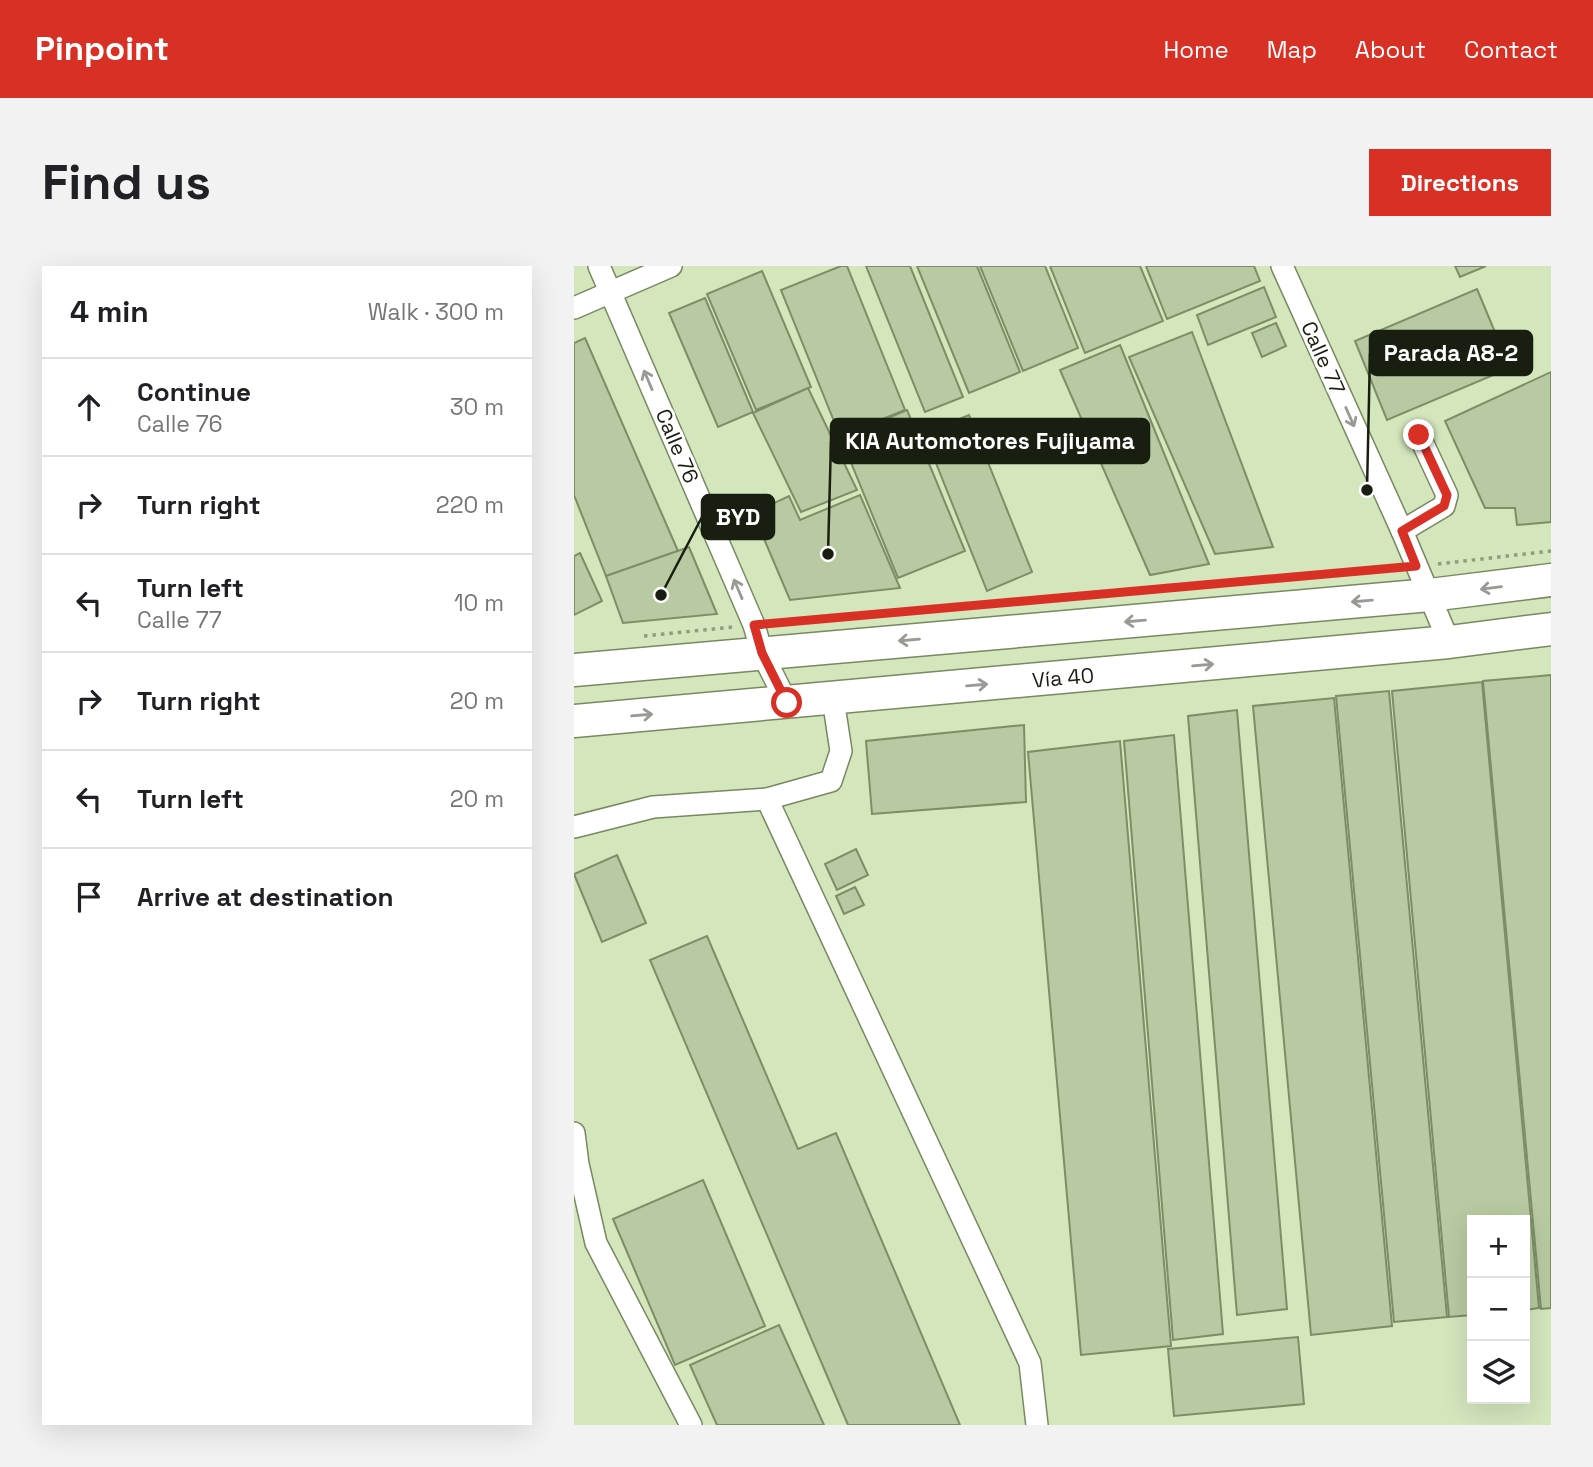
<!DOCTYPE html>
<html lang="en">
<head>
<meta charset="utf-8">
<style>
  body { margin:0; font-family:"Space Grotesk",sans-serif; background:#f2f2f2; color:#202124 }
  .controls { position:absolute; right:21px; bottom:21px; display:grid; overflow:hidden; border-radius:0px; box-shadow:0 7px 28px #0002 }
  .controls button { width:63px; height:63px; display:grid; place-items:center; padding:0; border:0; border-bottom:2px solid #e0e0e0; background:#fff; color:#202124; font:35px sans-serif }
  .stop { position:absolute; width:21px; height:21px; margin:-16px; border:5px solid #d93025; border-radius:50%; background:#fff }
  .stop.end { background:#d93025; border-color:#fff; box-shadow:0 2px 7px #0008 }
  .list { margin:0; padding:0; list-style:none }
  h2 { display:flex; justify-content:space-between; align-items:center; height:91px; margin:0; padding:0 28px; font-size:30px }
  h2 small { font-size:23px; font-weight:400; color:#757577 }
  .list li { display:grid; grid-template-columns:46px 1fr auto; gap:21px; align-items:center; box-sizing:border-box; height:98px; padding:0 28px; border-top:2px solid #e0e0e0 }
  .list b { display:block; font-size:26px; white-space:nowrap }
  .list p { margin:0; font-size:23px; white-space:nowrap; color:#757577 }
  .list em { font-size:23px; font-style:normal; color:#757577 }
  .icon { flex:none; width:38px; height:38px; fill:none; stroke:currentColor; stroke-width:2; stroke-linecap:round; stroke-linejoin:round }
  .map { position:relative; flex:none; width:977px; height:1159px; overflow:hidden; border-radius:0px }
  header { display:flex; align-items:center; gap:42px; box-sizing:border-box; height:98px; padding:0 35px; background:#d93025; color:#fff }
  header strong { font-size:33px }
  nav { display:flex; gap:38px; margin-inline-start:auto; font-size:24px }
  .intro { display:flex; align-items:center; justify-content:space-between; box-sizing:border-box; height:168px; padding:0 42px }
  h1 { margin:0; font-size:49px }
  .button { padding:18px 32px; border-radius:0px; background:#d93025; color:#fff; font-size:24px; font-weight:700 }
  main { display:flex; gap:42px; padding:0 42px }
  aside { flex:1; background:#fff; border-radius:0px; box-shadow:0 7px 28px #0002 }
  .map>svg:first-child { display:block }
  .building { fill:#b8caa1; stroke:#7d8e66; stroke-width:2 }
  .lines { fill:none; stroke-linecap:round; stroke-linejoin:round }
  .minor-casing { stroke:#788861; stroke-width:24 }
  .highway-casing { stroke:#788861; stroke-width:35 }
  .path { stroke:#8f9d7d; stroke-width:3.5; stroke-dasharray:3.5 5; stroke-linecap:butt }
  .minor { stroke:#fff; stroke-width:21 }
  .highway { stroke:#fff; stroke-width:32 }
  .oneway { stroke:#989a93 }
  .route { stroke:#d93025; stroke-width:9 }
  .labels { text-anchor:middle; stroke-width:6; stroke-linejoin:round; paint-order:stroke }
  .street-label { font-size:21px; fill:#191f10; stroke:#fff }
  .leader { fill:none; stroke:#191f10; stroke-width:2.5 }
  .callout-dot { fill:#191f10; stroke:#fff; stroke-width:2.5 }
  .callout { fill:#191f10; stroke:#191f10; stroke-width:2.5 }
  .callout-label { font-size:23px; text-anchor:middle; font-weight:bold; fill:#fff }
</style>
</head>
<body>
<header>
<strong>Pinpoint</strong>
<nav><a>Home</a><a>Map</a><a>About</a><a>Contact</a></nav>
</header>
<div class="intro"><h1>Find us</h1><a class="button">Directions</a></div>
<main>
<aside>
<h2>4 min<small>Walk · 300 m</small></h2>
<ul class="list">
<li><svg class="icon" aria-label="ahead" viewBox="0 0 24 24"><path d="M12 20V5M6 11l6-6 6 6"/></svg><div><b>Continue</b><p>Calle 76</p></div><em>30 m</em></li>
<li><svg class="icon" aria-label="right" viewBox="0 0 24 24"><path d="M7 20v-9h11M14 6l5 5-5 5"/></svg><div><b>Turn right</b></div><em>220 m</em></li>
<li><svg class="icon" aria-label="left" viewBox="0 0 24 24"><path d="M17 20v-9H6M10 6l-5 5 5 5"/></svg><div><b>Turn left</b><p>Calle 77</p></div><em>10 m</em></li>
<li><svg class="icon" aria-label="right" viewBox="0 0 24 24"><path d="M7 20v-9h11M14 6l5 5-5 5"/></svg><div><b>Turn right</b></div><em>20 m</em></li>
<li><svg class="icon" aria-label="left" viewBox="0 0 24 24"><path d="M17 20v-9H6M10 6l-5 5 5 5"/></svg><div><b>Turn left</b></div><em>20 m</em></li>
<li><svg class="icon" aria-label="arrive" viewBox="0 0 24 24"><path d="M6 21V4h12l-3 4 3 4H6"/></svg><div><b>Arrive at destination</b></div></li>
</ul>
</aside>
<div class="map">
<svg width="977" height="1159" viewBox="0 0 977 1159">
  <rect width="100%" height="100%" fill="#d3e6bc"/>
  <g class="building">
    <polygon points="267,0 273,0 331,144 266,170 207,24"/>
    <polygon points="292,0 336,0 389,131 351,146"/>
    <polygon points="343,0 403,0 446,106 395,127"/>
    <polygon points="406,0 471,0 504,82 449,105"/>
    <polygon points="476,0 566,0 589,55 511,87"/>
    <polygon points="572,0 680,0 686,15 593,53"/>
    <polygon points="881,0 912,0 886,11"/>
    <polygon points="188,5 237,121 182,144 133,28"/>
    <polygon points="690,21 702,51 634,79 623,49"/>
    <polygon points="903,23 936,102 813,154 781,75"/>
    <polygon points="131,32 179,146 144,161 95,47"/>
    <polygon points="702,57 712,80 688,91 678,67"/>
    <polygon points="618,66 699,281 641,288 555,91"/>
    <polygon points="11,72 104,285 32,310 0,229 0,77"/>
    <polygon points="546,79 635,298 576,309 486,104"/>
    <polygon points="977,106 977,256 943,259 941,242 911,242 871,155"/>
    <polygon points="234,122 283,224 227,246 179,147"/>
    <polygon points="333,144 391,285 324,312 267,172"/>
    <polygon points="395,149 458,306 413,325 350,167"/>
    <polygon points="286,229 326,322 216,334 179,247 215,230 226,254"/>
    <polygon points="115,281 143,348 49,357 32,310"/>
    <polygon points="6,287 28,335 0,349 0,290"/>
    <polygon points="977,409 977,1042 967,1043 909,415"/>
    <polygon points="908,416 965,1042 951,1044 951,954 898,954 898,1049 875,1051 818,425"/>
    <polygon points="815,425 873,1051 820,1056 762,430"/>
    <polygon points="760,432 818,1060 737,1069 679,440"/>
    <polygon points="663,444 713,1043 663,1049 614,450"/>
    <polygon points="450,459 452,536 298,548 292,475"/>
    <polygon points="600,469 649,1068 599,1074 550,475"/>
    <polygon points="546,475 597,1080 507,1089 454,486"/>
    <polygon points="282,583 294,609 263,624 251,598"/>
    <polygon points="43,589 72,657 28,676 0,608"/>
    <polygon points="281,621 290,639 270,648 262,630"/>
    <polygon points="133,670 224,883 262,867 386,1159 274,1159 76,694"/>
    <polygon points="129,914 191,1060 101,1099 39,953"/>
    <polygon points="205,1059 250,1159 143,1159 116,1099"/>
    <polygon points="724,1071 730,1138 600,1150 594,1083"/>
  </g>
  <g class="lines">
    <defs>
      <g id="minor">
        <polyline points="25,0 180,359 188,387 213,437"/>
        <polyline points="708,0 828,265 875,376"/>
        <polyline points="0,42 97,0"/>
        <polyline points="828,265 870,240 873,229 845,169"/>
        <polyline points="193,533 456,1097 463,1159"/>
        <polyline points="0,561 79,541 193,533 257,515 267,485 259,433"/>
        <polyline points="0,867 4,898 22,977 117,1159"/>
      </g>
      <g id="highway">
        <polyline points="0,404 856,329 977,314"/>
        <polyline points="0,455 875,376 977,363"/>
      </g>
    </defs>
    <use href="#minor" class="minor-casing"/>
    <use href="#highway" class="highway-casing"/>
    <g class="path">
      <polyline points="864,298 977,285"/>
      <polyline points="198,357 822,302"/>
      <polyline points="70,370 159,361"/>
    </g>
    <use href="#minor" class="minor"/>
    <use href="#highway" class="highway"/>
  </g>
  <defs><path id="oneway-shaft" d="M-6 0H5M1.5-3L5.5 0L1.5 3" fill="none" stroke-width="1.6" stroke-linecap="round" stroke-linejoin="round" transform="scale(1.75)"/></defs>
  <g class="oneway">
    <use href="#oneway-shaft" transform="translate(74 114) rotate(-113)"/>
    <use href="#oneway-shaft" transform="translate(776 151) rotate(66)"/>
    <use href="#oneway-shaft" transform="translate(917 322) rotate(173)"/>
    <use href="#oneway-shaft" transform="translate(164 323) rotate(-113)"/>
    <use href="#oneway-shaft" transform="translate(788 335) rotate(175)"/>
    <use href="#oneway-shaft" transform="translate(561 355) rotate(175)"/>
    <use href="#oneway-shaft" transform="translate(335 374) rotate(175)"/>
    <use href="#oneway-shaft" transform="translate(629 399) rotate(-5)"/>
    <use href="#oneway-shaft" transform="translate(403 419) rotate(-5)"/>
    <use href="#oneway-shaft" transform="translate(68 449) rotate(-5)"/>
  </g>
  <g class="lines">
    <polyline class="route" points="213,437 188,387 180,359 842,300 828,265 870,240 873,229 845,169"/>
  </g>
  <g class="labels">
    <g class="street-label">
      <text transform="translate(749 92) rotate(66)" y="7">Calle 77</text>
      <text transform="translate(103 180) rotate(67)" y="7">Calle 76</text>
      <text transform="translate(489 412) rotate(-5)" y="7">Vía 40</text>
    </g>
  </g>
  <path class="leader" d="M793 224L796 87M254 288L257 175M87 329L128 251"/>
  <g class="callout-dot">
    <circle cx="793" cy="224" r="7"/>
    <circle cx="254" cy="288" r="7"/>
    <circle cx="87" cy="329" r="7"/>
  </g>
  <g class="callout">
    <rect x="796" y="65" width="162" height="44" rx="7"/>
    <rect x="257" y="153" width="318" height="44" rx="7"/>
    <rect x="128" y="229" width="72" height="44" rx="7"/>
  </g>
  <g class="callout-label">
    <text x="877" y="95">Parada A8-2</text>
    <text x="416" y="183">KIA Automotores Fujiyama</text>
    <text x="164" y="259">BYD</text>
  </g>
</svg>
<div class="controls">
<button>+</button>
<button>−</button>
<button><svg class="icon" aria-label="layers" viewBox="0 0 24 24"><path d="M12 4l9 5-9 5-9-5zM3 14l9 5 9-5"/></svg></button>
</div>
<div class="stop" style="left:213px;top:437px"></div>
<div class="stop end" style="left:845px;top:169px"></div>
</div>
</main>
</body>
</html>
